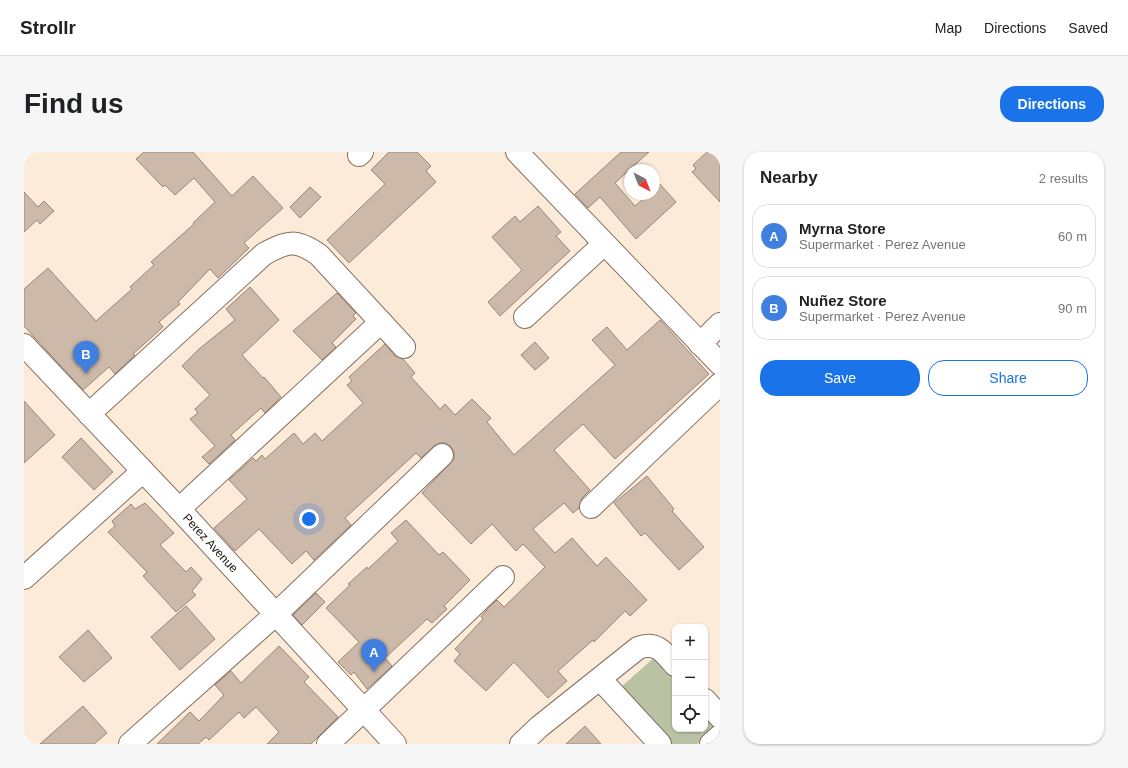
<!DOCTYPE html>
<html lang="en">
<head>
<meta charset="utf-8">
<style>
  body { margin:0; font-family:Arial,sans-serif; background:#f6f6f6; color:#202124 }
  .controls { position:absolute; right:12px; bottom:12px; display:grid; overflow:hidden; border-radius:8px; box-shadow:0 1px 3px #0004 }
  .controls button { width:36px; height:36px; display:grid; place-items:center; padding:0; border:0; border-bottom:1px solid #e0e0e0; background:#fff; color:#202124; font:20px sans-serif }
  .compass { position:absolute; left:600px; top:12px; width:36px; height:36px; border-radius:50%; background:#fff; box-shadow:0 1px 3px #0004; rotate:138deg }
  .you { position:absolute; left:285px; top:367px; width:14px; height:14px; margin:-10px; border:3px solid #fff; border-radius:50%; background:#1a73e8; box-shadow:0 0 0 6px #1a73e833 }
  .badge { display:grid; place-items:center; width:26px; height:26px; border-radius:50%; background:#1a73e8; color:#fff; font-size:13px; font-weight:700 }
  .pin { position:absolute; translate:-50% -33px; filter:drop-shadow(0 1px 2px #0008) }
  .pin::after { content:''; position:absolute; top:21px; width:14px; height:12px; background:inherit; clip-path:polygon(0 0,100% 0,50% 100%) }
  .list { margin:0; padding:0; list-style:none }
  h2 { display:flex; justify-content:space-between; align-items:center; height:52px; margin:0; padding:0 16px; font-size:17px }
  h2 small { font-size:13px; font-weight:400; color:#757577 }
  .list li { display:grid; grid-template-columns:26px 1fr auto; gap:12px; align-items:center; box-sizing:border-box; height:64px; margin:0 8px 8px; padding:0 8px; border:1px solid #e0e0e0; border-radius:16px }
  .list b { display:block; font-size:15px; white-space:nowrap }
  .list p { margin:0; font-size:13px; white-space:nowrap; color:#757577 }
  .list em { font-size:13px; font-style:normal; color:#757577 }
  .actions { display:flex; gap:8px; padding:12px 16px }
  .actions a { flex:1; padding:9px 0; border:1px solid #1a73e8; border-radius:16px; text-align:center; font-size:14px; color:#1a73e8 }
  .actions .main { background:#1a73e8; color:#fff }
  .icon { flex:none; width:22px; height:22px; fill:none; stroke:currentColor; stroke-width:2; stroke-linecap:round; stroke-linejoin:round }
  .map { position:relative; flex:none; width:696px; height:592px; overflow:hidden; border-radius:16px }
  header { display:flex; align-items:center; gap:24px; box-sizing:border-box; height:56px; padding:0 20px; background:#fff; border-bottom:1px solid #e0e0e0 }
  header strong { font-size:19px }
  nav { display:flex; gap:22px; margin-inline-start:auto; font-size:14px }
  .intro { display:flex; align-items:center; justify-content:space-between; box-sizing:border-box; height:96px; padding:0 24px }
  h1 { margin:0; font-size:28px }
  .button { padding:10px 18px; border-radius:16px; background:#1a73e8; color:#fff; font-size:14px; font-weight:700 }
  main { display:flex; gap:24px; padding:0 24px }
  aside { flex:1; background:#fff; border-radius:16px; box-shadow:0 1px 3px #0004 }
  .map>svg:first-child { display:block }
  .green { fill:#bac2a4 }
  .building { fill:#ccb9a9; stroke:#998677 }
  .lines { fill:none; stroke-linecap:round; stroke-linejoin:round }
  .street-casing { stroke:#847363; stroke-width:24 }
  .street { stroke:#fff; stroke-width:22 }
  .labels { text-anchor:middle; stroke-width:3.5; stroke-linejoin:round; paint-order:stroke }
  .street-label { font-size:12px; fill:#18120b; stroke:#fdebd9 }
</style>
</head>
<body>
<header>
<strong>Strollr</strong>
<nav><a>Map</a><a>Directions</a><a>Saved</a></nav>
</header>
<div class="intro"><h1>Find us</h1><a class="button">Directions</a></div>
<main>
<div class="map">
<svg width="696" height="592" viewBox="0 0 696 592">
  <rect width="100%" height="100%" fill="#fdebd9"/>
  <polygon class="green" points="632,504 651,526 651,577 681,577 681,561 693,574 673,592 647,592 597,535"/>
  <g class="building">
    <polygon points="120,0 169,0 208,44 229,24 259,56 220,91 225,96 194,126 186,117 154,150 156,152 135,170 139,175 109,202 111,203 91,222 85,215 59,238 0,174 0,137 24,116 72,169 108,137 106,135 130,113 127,110 170,72 169,71 191,50 170,26 151,43 141,33 139,35 112,7"/>
    <polygon points="365,0 393,0 407,14 402,19 412,30 325,111 303,88 361,32 347,18"/>
    <polygon points="597,0 625,0 591,31 611,54 625,42 630,42 630,37 636,32 652,50 612,87 576,45 564,56 551,42"/>
    <polygon points="683,0 696,0 696,50 668,20 672,17 669,13"/>
    <polygon points="286,35 297,45 276,66 266,55"/>
    <polygon points="0,40 14,55 20,49 30,59 16,72 13,68 0,80"/>
    <polygon points="514,54 537,80 532,84 546,99 476,164 464,150 498,118 468,85 491,64 496,70"/>
    <polygon points="226,135 255,168 218,203 239,226 240,225 257,245 241,261 237,256 207,283 211,288 185,312 178,305 191,294 166,267 174,261 171,257 186,243 158,214 175,197 211,168 202,157"/>
    <polygon points="313,141 332,161 329,164 332,167 308,191 312,195 298,208 269,179"/>
    <polygon points="636,168 685,222 591,307 559,272 530,298 566,338 558,346 555,356 549,361 540,351 509,377 531,401 548,386 573,414 582,405 623,448 606,464 601,459 570,490 569,488 534,519 543,529 524,546 490,510 462,539 430,509 436,502 431,497 459,467 457,465 467,453 473,448 480,455 521,415 499,392 492,399 468,372 447,392 398,341 430,307 430,300 427,295 422,291 415,291 410,294 397,306 392,301 321,366 327,373 290,408 282,399 268,412 235,377 211,399 190,376 223,347 205,328 229,306 232,309 238,303 241,307 270,281 279,292 291,281 298,289 339,251 323,233 328,229 325,225 361,192 371,204 379,207 391,221 387,225 416,257 421,252 431,263 448,247 467,266 463,270 490,303 591,213 568,188 583,175 603,198"/>
    <polygon points="511,190 525,206 511,218 497,203"/>
    <polygon points="0,249 31,283 0,311"/>
    <polygon points="57,286 89,320 70,338 38,305"/>
    <polygon points="623,324 650,357 648,359 680,395 655,418 621,381 617,384 590,351"/>
    <polygon points="121,351 150,381 136,393 162,420 167,415 178,427 168,439 172,443 152,460 119,424 123,420 84,380 91,374 88,369 107,352 111,357"/>
    <polygon points="382,368 415,403 419,400 446,428 420,454 423,457 408,471 403,467 361,506 368,514 343,537 330,520 327,523 314,510 335,490 302,456 326,433 324,432 343,415 344,417 374,389 367,381"/>
    <polygon points="292,441 301,450 278,473 269,463"/>
    <polygon points="162,454 191,487 156,518 127,485"/>
    <polygon points="64,478 88,506 60,530 35,505"/>
    <polygon points="255,494 285,525 280,530 314,565 287,592 243,592 255,580 232,555 220,566 215,560 185,588 182,585 174,592 133,592 166,560 175,569 200,543 191,533 207,519 217,531"/>
    <polygon points="59,554 83,581 70,592 16,592"/>
    <polygon points="561,574 577,592 542,592"/>
  </g>
  <g class="lines">
    <defs>
      <g id="street">
        <polyline points="493,0 696,212"/>
        <polyline points="335,3 338,0"/>
        <polyline points="501,165 580,92"/>
        <polyline points="676,192 696,172"/>
        <path id="s1" d="M0 193 155 357 371 592"/>
        <path d="M65 262 240 102C264 89 272 87 295 103L380 195"/>
        <polyline points="567,355 696,232"/>
        <polyline points="155,357 357,170"/>
        <polyline points="0,426 119,319"/>
        <polyline points="576,527 636,592"/>
        <polyline points="681,548 696,565"/>
        <polyline points="106,592 252,462 418,303"/>
        <polyline points="304,592 479,425"/>
        <path d="M497 592 515 575 614 496C632 489 640 500 651 513"/>
        <polyline points="687,592 696,584"/>
      </g>
    </defs>
    <use href="#street" class="street-casing"/>
    <use href="#street" class="street"/>
  </g>
  <g class="labels">
    <g class="street-label">
      <text dy="4" stroke="none"><textPath href="#s1" startOffset="272">Perez Avenue</textPath></text>
    </g>
  </g>
</svg>
<div class="controls">
<button>+</button>
<button>−</button>
<button><svg class="icon" aria-label="locate" viewBox="0 0 24 24"><circle cx="12" cy="12" r="6"/><path d="M12 2v4M12 18v4M2 12h4M18 12h4"/></svg></button>
</div>
<svg class="compass" viewBox="-18 -18 36 36"><path d="M0-13l5 13h-10z" fill="#e53935"/><path d="M0 13l5-13h-10z" fill="#757577"/></svg>
<div class="you"></div>
<div class="pin badge" style="left:350px;top:520px;background:#3f7fe0">A</div>
<div class="pin badge" style="left:62px;top:222px;background:#3f7fe0">B</div>
</div>
<aside>
<h2>Nearby<small>2 results</small></h2>
<ul class="list">
<li><span class="badge" style="background:#3f7fe0">A</span><div><b>Myrna Store</b><p>Supermarket · Perez Avenue</p></div><em>60 m</em></li>
<li><span class="badge" style="background:#3f7fe0">B</span><div><b>Nuñez Store</b><p>Supermarket · Perez Avenue</p></div><em>90 m</em></li>
</ul>
<div class="actions"><a class="main">Save</a><a>Share</a></div>
</aside>
</main>
</body>
</html>
